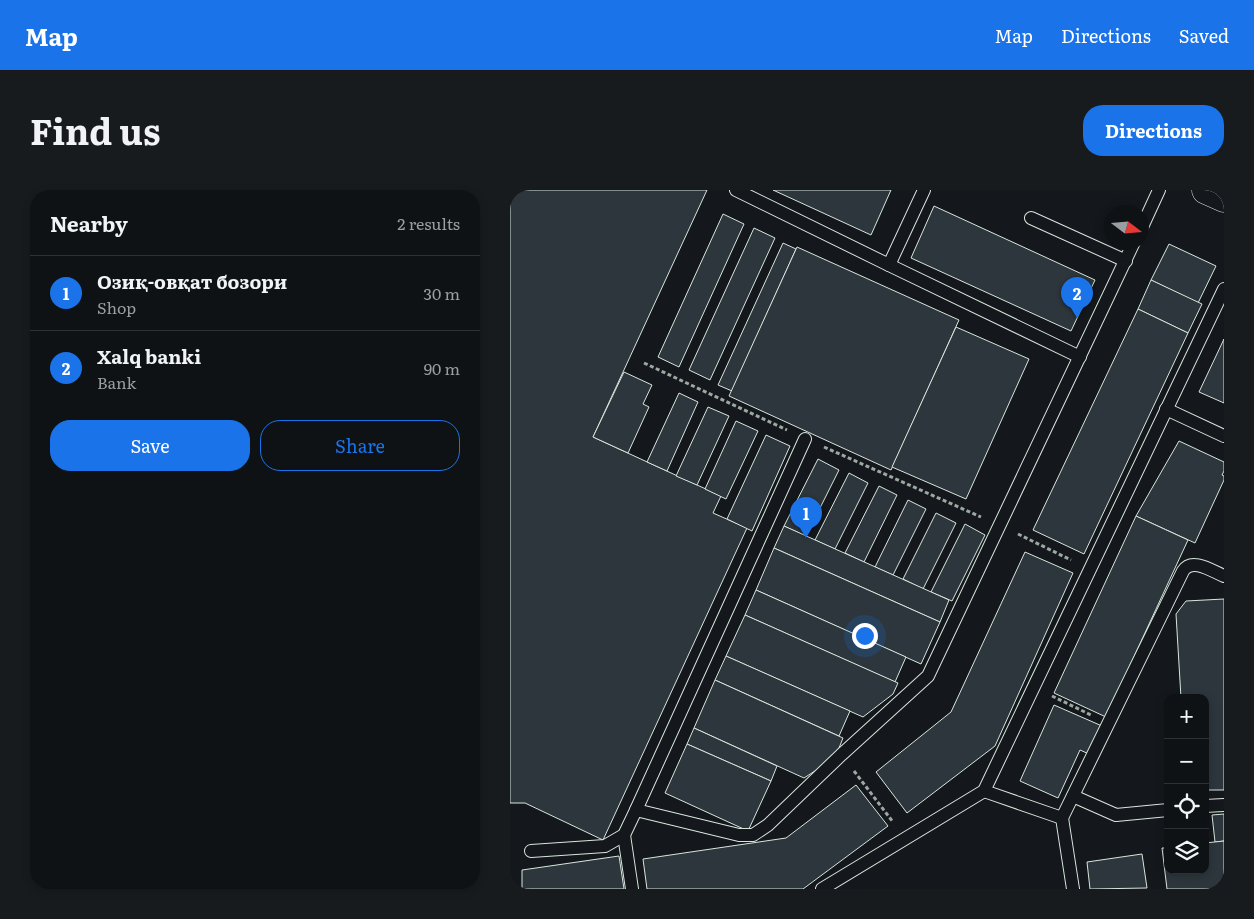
<!DOCTYPE html>
<html lang="en">
<head>
<meta charset="utf-8">
<style>
  body { margin:0; font-family:Literata,serif; background:#181b1e; color:#f1f3f6 }
  .controls { position:absolute; right:15px; bottom:15px; display:grid; overflow:hidden; border-radius:10px; box-shadow:0 2px 8px #0003 }
  .controls button { width:45px; height:45px; display:grid; place-items:center; padding:0; border:0; border-bottom:1px solid #2f3234; background:#0f1215; color:#f1f3f6; font:25px sans-serif }
  .compass { position:absolute; left:594px; top:15px; width:45px; height:45px; border-radius:50%; background:#0f1215; box-shadow:0 2px 8px #0003; rotate:106deg }
  .you { position:absolute; left:354px; top:445px; width:18px; height:18px; margin:-12px; border:4px solid #fff; border-radius:50%; background:#1a73e8; box-shadow:0 0 0 8px #1a73e833 }
  .badge { display:grid; place-items:center; width:32px; height:32px; border-radius:50%; background:#1a73e8; color:#fff; font-size:16px; font-weight:700 }
  .pin { position:absolute; translate:-50% -41px; filter:drop-shadow(0 1px 2px #0008) }
  .pin::after { content:''; position:absolute; top:26px; width:18px; height:15px; background:inherit; clip-path:polygon(0 0,100% 0,50% 100%) }
  .list { margin:0; padding:0; list-style:none }
  h2 { display:flex; justify-content:space-between; align-items:center; height:65px; margin:0; padding:0 20px; font-size:21px }
  h2 small { font-size:16px; font-weight:400; color:#9b9ea0 }
  .list li { display:grid; grid-template-columns:32px 1fr auto; gap:15px; align-items:center; box-sizing:border-box; height:75px; padding:0 20px; border-top:1px solid #2f3234 }
  .list b { display:block; font-size:19px; white-space:nowrap }
  .list p { margin:0; font-size:16px; white-space:nowrap; color:#9b9ea0 }
  .list em { font-size:16px; font-style:normal; color:#9b9ea0 }
  .actions { display:flex; gap:10px; padding:15px 20px }
  .actions a { flex:1; padding:11px 0; border:1px solid #1a73e8; border-radius:20px; text-align:center; font-size:18px; color:#1a73e8 }
  .actions .main { background:#1a73e8; color:#fff }
  .icon { flex:none; width:28px; height:28px; fill:none; stroke:currentColor; stroke-width:2; stroke-linecap:round; stroke-linejoin:round }
  .map { position:relative; flex:none; width:714px; height:699px; overflow:hidden; border-radius:20px }
  header { display:flex; align-items:center; gap:30px; box-sizing:border-box; height:70px; padding:0 25px; background:#1a73e8; color:#fff }
  header strong { font-size:24px }
  nav { display:flex; gap:28px; margin-inline-start:auto; font-size:18px }
  .intro { display:flex; align-items:center; justify-content:space-between; box-sizing:border-box; height:120px; padding:0 30px }
  h1 { margin:0; font-size:35px }
  .button { padding:12px 22px; border-radius:20px; background:#1a73e8; color:#fff; font-size:18px; font-weight:700 }
  main { display:flex; gap:30px; padding:0 30px }
  aside { flex:1; background:#0f1215; border-radius:20px; box-shadow:0 2px 8px #0003 }
  .map>svg:first-child { display:block }
  .building { fill:#2c363c; stroke:#d8e6dc }
  .lines { fill:none; stroke-linecap:round; stroke-linejoin:round }
  .service-casing { stroke:#d8e6dc; stroke-width:14 }
  .secondary-casing { stroke:#d8e6dc; stroke-width:29 }
  .path { stroke:#9da8a2; stroke-width:3; stroke-dasharray:4 2.5; stroke-linecap:butt }
  .service { stroke:#14181c; stroke-width:12 }
  .secondary { stroke:#14181c; stroke-width:28 }
</style>
</head>
<body>
<header>
<strong>Map</strong>
<nav><a>Map</a><a>Directions</a><a>Saved</a></nav>
</header>
<div class="intro"><h1>Find us</h1><a class="button">Directions</a></div>
<main>
<aside>
<h2>Nearby<small>2 results</small></h2>
<ul class="list">
<li><span class="badge">1</span><div><b>Озиқ-овқат бозори</b><p>Shop</p></div><em>30 m</em></li>
<li><span class="badge">2</span><div><b>Xalq banki</b><p>Bank</p></div><em>90 m</em></li>
</ul>
<div class="actions"><a class="main">Save</a><a>Share</a></div>
</aside>
<div class="map">
<svg width="714" height="699" viewBox="0 0 714 699">
  <rect width="100%" height="100%" fill="#14181c"/>
  <g class="building">
    <polygon points="0,0 197,0 83,247 211,306 203,323 237,338 93,650 15,613 0,613"/>
    <polygon points="263,0 381,0 361,45"/>
    <polygon points="424,16 585,90 561,141 401,68"/>
    <polygon points="213,24 234,34 169,177 148,167"/>
    <polygon points="244,38 265,48 200,190 179,180"/>
    <polygon points="273,53 286,59 222,201 208,195"/>
    <polygon points="659,54 706,76 688,113 641,90"/>
    <polygon points="287,57 449,130 381,280 219,206"/>
    <polygon points="641,90 692,114 678,143 628,119"/>
    <polygon points="628,119 678,143 574,364 523,340"/>
    <polygon points="446,137 519,169 456,309 382,277"/>
    <polygon points="714,149 714,213 689,202"/>
    <polygon points="114,182 142,195 133,214 139,217 118,263 83,247"/>
    <polygon points="169,203 188,212 157,281 137,272"/>
    <polygon points="198,217 219,226 187,295 166,286"/>
    <polygon points="226,231 248,241 216,309 195,299"/>
    <polygon points="256,245 280,256 242,341 217,329"/>
    <polygon points="669,251 714,272 714,281 712,285 714,286 714,290 685,353 626,326"/>
    <polygon points="308,269 329,280 296,346 274,336"/>
    <polygon points="339,283 358,293 325,359 305,350"/>
    <polygon points="369,296 387,305 354,372 335,363"/>
    <polygon points="398,310 416,319 383,385 365,377"/>
    <polygon points="426,323 446,333 413,399 393,389"/>
    <polygon points="626,326 678,350 596,527 544,503"/>
    <polygon points="455,334 475,345 442,411 421,402"/>
    <polygon points="274,336 439,410 430,432 264,358"/>
    <polygon points="264,358 430,432 411,474 246,400"/>
    <polygon points="515,362 563,383 485,556 397,623 366,582 441,522"/>
    <polygon points="246,400 396,467 385,492 235,425"/>
    <polygon points="714,409 714,600 695,600 695,508 671,508 666,424 676,411"/>
    <polygon points="235,425 388,493 383,504 353,527 216,466"/>
    <polygon points="216,466 340,521 329,546 205,490"/>
    <polygon points="205,490 333,548 325,568 294,588 184,538"/>
    <polygon points="544,515 592,536 579,564 570,560 548,608 510,591"/>
    <polygon points="184,538 267,576 261,591 177,554"/>
    <polygon points="177,554 261,591 238,641 155,603"/>
    <polygon points="346,595 378,636 293,699 137,699 133,669 276,648"/>
    <polygon points="714,624 714,651 705,652 702,625"/>
    <polygon points="714,651 714,699 657,699 652,658 658,658 658,680 695,680 695,653"/>
    <polygon points="632,664 637,698 580,699 577,672"/>
    <polygon points="109,666 114,699 12,699 12,680"/>
  </g>
  <g class="lines">
    <defs>
      <g id="service">
        <polyline points="226,0 379,75 414,0"/>
        <polyline points="521,28 616,71"/>
        <polyline points="632,37 649,0"/>
        <polyline points="379,75 570,167"/>
        <polyline points="656,219 714,246"/>
        <path d="M474 601 552 628 673 381C682 367 702 381 714 386"/>
        <polyline points="563,606 606,625 658,620"/>
        <polyline points="695,616 714,615"/>
        <polyline points="126,620 295,249"/>
        <polyline points="552,628 563,699"/>
        <polyline points="114,645 122,699"/>
        <polyline points="21,661 95,656 114,645 126,620 229,645 243,645 258,635 331,565 418,486 624,52"/>
        <polyline points="312,699 474,601 714,99"/>
      </g>
      <polyline id="secondary" points="696,0 714,8"/>
    </defs>
    <use href="#service" class="service-casing"/>
    <use href="#secondary" class="secondary-casing"/>
    <g class="path">
      <polyline points="134,173 277,240"/>
      <polyline points="314,257 471,327"/>
      <polyline points="508,344 561,370"/>
      <polyline points="542,506 581,525"/>
      <polyline points="344,581 383,632"/>
    </g>
    <use href="#service" class="service"/>
    <use href="#secondary" class="secondary"/>
  </g>
</svg>
<div class="controls">
<button>+</button>
<button>−</button>
<button><svg class="icon" aria-label="locate" viewBox="0 0 24 24"><circle cx="12" cy="12" r="6"/><path d="M12 2v4M12 18v4M2 12h4M18 12h4"/></svg></button>
<button><svg class="icon" aria-label="layers" viewBox="0 0 24 24"><path d="M12 4l9 5-9 5-9-5zM3 14l9 5 9-5"/></svg></button>
</div>
<svg class="compass" viewBox="-18 -18 36 36"><path d="M0-13l5 13h-10z" fill="#e53935"/><path d="M0 13l5-13h-10z" fill="#9b9ea0"/></svg>
<div class="you"></div>
<div class="pin badge" style="left:296px;top:348px">1</div>
<div class="pin badge" style="left:567px;top:128px">2</div>
</div>
</main>
</body>
</html>
